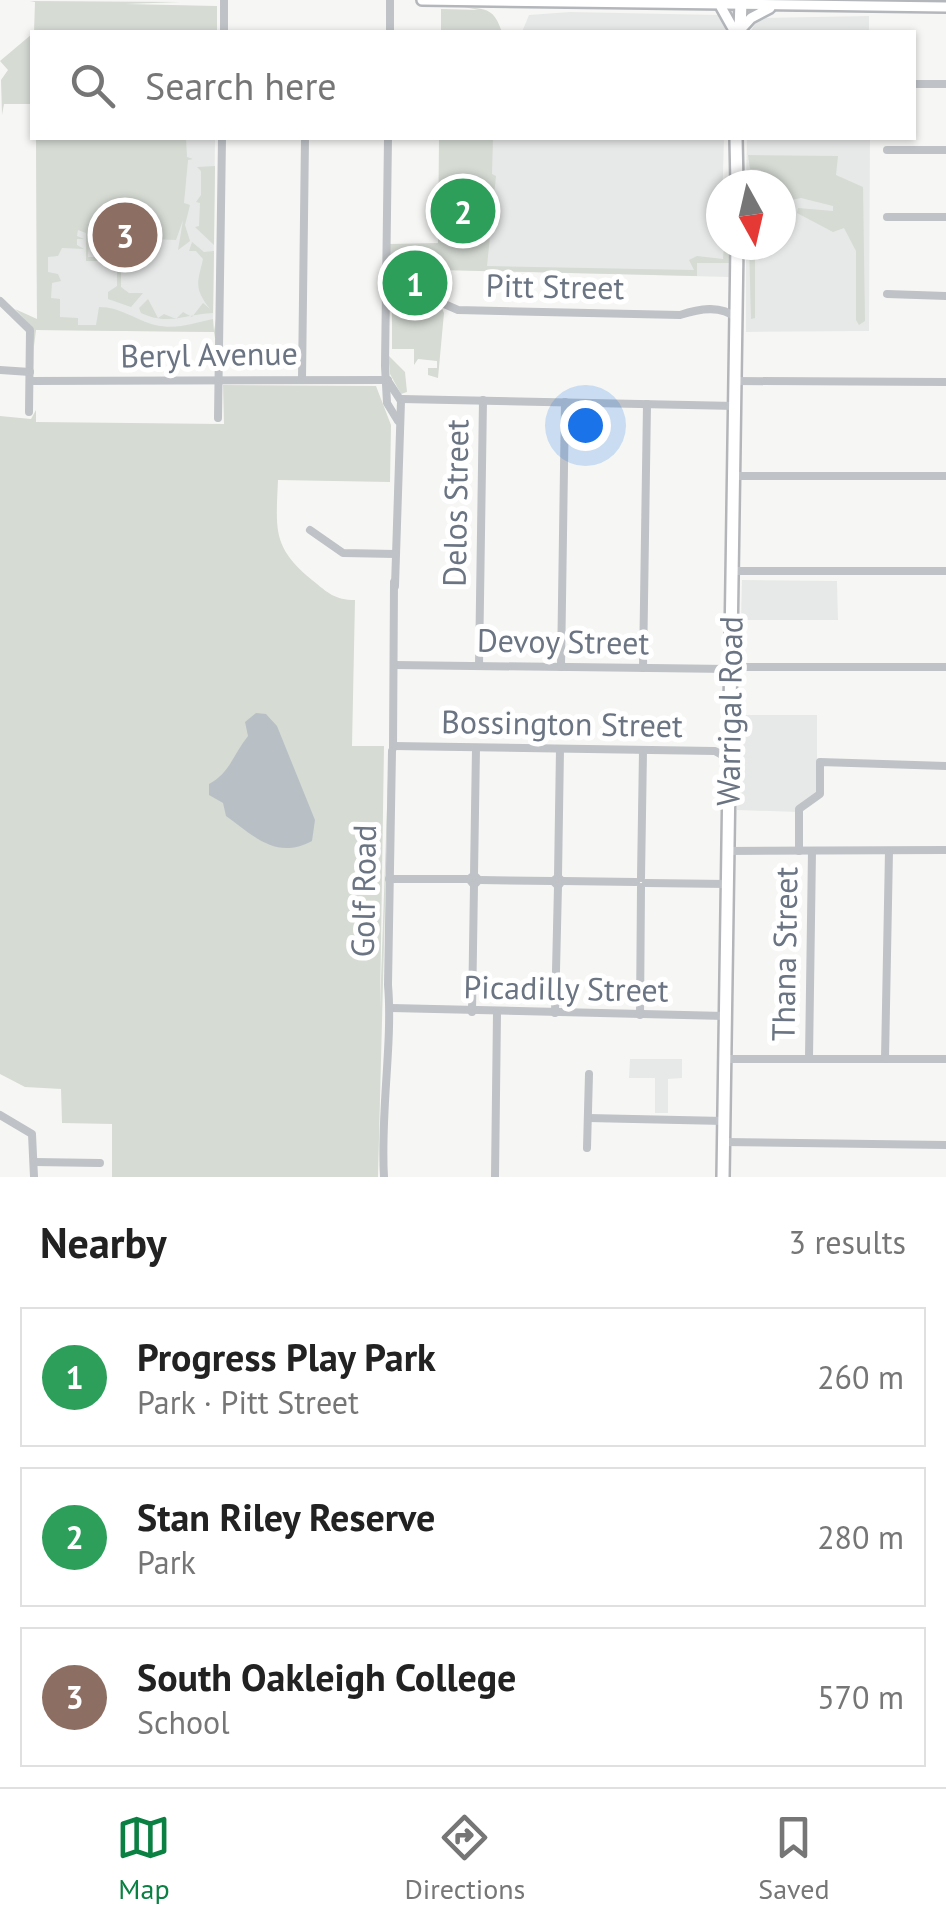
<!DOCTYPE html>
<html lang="en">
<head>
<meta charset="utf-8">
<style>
  body { margin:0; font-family:"PT Sans",sans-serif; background:#f6f6f6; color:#222 }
  .compass { position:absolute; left:706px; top:170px; width:90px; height:90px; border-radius:50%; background:#fff; box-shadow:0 2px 8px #0004; rotate:172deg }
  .you { position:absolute; left:585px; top:425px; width:35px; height:35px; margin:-25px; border:8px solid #fff; border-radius:50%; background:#1a73e8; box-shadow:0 0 0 15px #1a73e833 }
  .badge { display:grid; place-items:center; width:65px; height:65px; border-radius:50%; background:#0b8043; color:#fff; font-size:32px; font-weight:700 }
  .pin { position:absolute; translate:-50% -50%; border:5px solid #fff; box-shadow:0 2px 10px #0006 }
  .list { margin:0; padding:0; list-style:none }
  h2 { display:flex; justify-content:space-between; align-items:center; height:130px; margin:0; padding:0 40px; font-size:42px }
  h2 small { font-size:32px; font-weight:400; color:#767676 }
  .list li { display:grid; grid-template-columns:65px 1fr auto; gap:30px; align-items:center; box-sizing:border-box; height:140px; margin:0 20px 20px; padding:0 20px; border:2px solid #e0e0e0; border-radius:0px }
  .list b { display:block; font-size:38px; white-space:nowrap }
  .list p { margin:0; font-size:32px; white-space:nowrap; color:#767676 }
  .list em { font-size:32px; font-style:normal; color:#767676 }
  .icon { flex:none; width:55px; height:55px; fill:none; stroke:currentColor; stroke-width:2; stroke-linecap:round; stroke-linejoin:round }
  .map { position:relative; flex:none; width:946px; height:1177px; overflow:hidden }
  .search { position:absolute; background:#fff; box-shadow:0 2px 8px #0004; left:30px; right:30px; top:30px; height:110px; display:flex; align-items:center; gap:25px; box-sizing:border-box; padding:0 35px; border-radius:0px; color:#767676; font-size:38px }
  .sheet { height:610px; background:#fff }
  nav { display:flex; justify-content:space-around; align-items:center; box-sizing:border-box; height:140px; border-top:2px solid #e0e0e0; background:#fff; font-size:28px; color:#767676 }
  nav a { display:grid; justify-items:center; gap:5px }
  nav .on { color:#0b8043 }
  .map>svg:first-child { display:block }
  .built { fill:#e7e9e8 }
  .green { fill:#d6dbd4 }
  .water { fill:#b8c0c6 }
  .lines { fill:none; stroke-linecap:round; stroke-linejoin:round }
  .major-casing { stroke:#b3b6ba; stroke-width:14 }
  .highway-casing { stroke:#b3b5b9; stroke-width:16 }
  .minor { stroke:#bfc2c6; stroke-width:8 }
  .major { stroke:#fff; stroke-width:9 }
  .highway { stroke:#fff; stroke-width:11 }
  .labels { text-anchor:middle; stroke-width:10; stroke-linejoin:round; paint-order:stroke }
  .street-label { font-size:32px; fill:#6a7482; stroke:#fff }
</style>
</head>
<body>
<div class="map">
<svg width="946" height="1177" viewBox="0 0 946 1177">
  <rect width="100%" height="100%" fill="#f6f7f4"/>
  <g class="built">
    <polygon points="570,12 718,15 725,23 725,32 522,32 529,15"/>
    <polygon points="869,16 869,32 750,32 759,18"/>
    <polygon points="36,138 215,138 213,332 37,330"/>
    <polygon points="487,138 724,138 721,245 729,245 729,277 487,271"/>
    <polygon points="747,138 870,138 869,331 746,332 746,245 781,245 781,185 746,185"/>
    <polygon points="742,580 837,581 838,620 741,620"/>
    <polygon points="739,715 817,715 817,793 798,812 737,810"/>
    <polygon points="630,1059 682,1059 682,1078 668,1079 668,1113 655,1113 655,1078 629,1078"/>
  </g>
  <g class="green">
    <polygon points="30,1 181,2 125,4 217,6 217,32 34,32 35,2"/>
    <path d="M464 7C488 9 494 9 502 32H441V9L479 10Z"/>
    <polygon points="32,34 32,104 4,104 2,115 1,80 8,70 0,61"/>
    <path d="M36 138H186L187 157 193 159 188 160 184 203 190 205 185 225 190 241 178 250 183 220 176 240 129 238 119 247V244L103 243V234L96 233V241H89L88 257H103V261H86V233L78 230 77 236 84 239H77V245L84 249 62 248 58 256 48 257V272L58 274 61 281 52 283 51 298 60 299V317L78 318V325H96L99 307C121 307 135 320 155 325 177 330 193 323 213 319L214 331 216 319V344L214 332 36 330 34 346 33 328 15 309 37 319Z"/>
    <polygon points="439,138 493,138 492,174 496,176 487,266 694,270 689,260 697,256 723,259 724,245 732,245 731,271 729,263 697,263 697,276 438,270 436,300 392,300 389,244 438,243"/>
    <polygon points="748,155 838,156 836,175 863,187 865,321 859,325 856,320 856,251 844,228 833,232 797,213 798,208 833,211 833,206 801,198 781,202 781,185 760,185 761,170 750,169"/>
    <polygon points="215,166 215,169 214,245 195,227 199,226 200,203 196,202 201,195 201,171 197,167"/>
    <path d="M192 242 204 252 214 251 213 313C185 314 169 326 141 313L139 308 148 299 158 318 164 314 176 319 183 312 192 317 203 303 210 309C193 287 198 282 203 259L196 251H189Z"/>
    <polygon points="749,245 755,245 755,318 751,319"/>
    <polygon points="117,264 126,267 121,270 121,287 129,293 143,293 131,307 108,299 108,292 117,286"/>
    <polygon points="421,305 424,309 425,305 441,306 444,313 438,378 428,375 428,368 437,368 437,361 418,359 414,365 414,349 392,349 392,306"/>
    <polygon points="388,355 405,372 407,392 401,394 390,374"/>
    <path d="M223 385 376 386 391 425 390 482 278 480C276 530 272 547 312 580 328 593 335 600 355 600L352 746H384L380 1008 389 750 378 1177H112V1124L62 1123 61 1089 25 1087 0 1074V416L31 419 36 410V422L224 424Z"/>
  </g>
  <path class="water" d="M256 713 266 714 277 726 315 820 312 841C276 860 255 837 226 816L223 803 209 795V784C230 773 234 753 248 736L245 722Z"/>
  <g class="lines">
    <defs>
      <g id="major">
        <polyline points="422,0 946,7"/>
        <polyline points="721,7 735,32"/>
        <polyline points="740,30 751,18 770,8"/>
      </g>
      <g id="highway">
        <polyline points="740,32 741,0"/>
        <polyline points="736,138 737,185"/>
        <polyline points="723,1177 737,245"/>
      </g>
    </defs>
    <use href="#major" class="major-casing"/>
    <use href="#highway" class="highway-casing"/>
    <g class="minor">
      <polyline points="224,32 224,0"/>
      <polyline points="390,32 390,0"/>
      <polyline points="914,84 946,84"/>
      <polyline points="388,138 385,366 387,403 398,421"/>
      <polyline points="887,150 946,150"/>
      <polyline points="887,217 946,217"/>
      <polyline points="887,294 946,296"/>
      <polyline points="0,301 30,330 29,412"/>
      <path d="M386 303H442L458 310 680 315C698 309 721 304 736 318"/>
      <polyline points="0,370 30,372"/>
      <polyline points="302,379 305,138"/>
      <polyline points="30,381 388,380"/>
      <polyline points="388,381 401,401 395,586"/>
      <polyline points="736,381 946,382"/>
      <polyline points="401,399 736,406"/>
      <polyline points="218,418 222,138"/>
      <polyline points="735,476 946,476"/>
      <polyline points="310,530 343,553 395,554"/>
      <polyline points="733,571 946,571"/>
      <polyline points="394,665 730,669"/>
      <polyline points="479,666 483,400"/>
      <polyline points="561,667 565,402"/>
      <polyline points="731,667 946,667"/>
      <polyline points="643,668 647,404"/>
      <polyline points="393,746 715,751 729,759"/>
      <polyline points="393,748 394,582"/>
      <polyline points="727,851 946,850"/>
      <polyline points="799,851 799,809 820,794 820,762 946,766"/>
      <polyline points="474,875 469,879 474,885 479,880 474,875 476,748"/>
      <polyline points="558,877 553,881 558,886 562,881 558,877 560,749"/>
      <polyline points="641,878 643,751"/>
      <polyline points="389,879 469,879"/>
      <polyline points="479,880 553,881"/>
      <polyline points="562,881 636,882"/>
      <polyline points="646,883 727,884"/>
      <polyline points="391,1008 725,1016"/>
      <polyline points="472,1012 474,885"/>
      <polyline points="555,1013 558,886"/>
      <polyline points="640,1015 641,887"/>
      <polyline points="809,1058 812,851"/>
      <polyline points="724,1059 946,1059"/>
      <polyline points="885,1059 889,851"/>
      <polyline points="0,1115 32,1134 34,1177"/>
      <polyline points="588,1118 724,1121"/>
      <polyline points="723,1142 946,1145"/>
      <polyline points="587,1148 589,1074"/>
      <polyline points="34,1162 100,1163"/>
      <path d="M384 1177C380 1113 393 1042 388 985L392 751"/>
      <polyline points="495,1177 497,1013"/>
    </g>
    <use href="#major" class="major"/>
    <use href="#highway" class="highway"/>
  </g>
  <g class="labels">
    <g class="street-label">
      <text transform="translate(555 287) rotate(1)" y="11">Pitt Street</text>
      <text transform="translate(209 355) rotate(-1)" y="11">Beryl Avenue</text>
      <text transform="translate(456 503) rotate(-89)" y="11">Delos Street</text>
      <text transform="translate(563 642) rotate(1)" y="11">Devoy Street</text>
      <text transform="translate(730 711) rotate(-89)" y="11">Warrigal Road</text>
      <text transform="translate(562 724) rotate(1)" y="11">Bossington Street</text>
      <text transform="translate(364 891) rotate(-89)" y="11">Golf Road</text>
      <text transform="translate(785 954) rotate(-89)" y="11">Thana Street</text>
      <text transform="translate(566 989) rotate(1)" y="11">Picadilly Street</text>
    </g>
  </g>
</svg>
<svg class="compass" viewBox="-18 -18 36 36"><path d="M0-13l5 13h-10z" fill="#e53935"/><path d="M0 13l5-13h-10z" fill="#767676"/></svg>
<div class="you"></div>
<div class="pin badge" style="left:415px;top:283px;background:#2e9e5b">1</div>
<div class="pin badge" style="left:463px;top:211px;background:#2e9e5b">2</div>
<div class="pin badge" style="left:125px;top:235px;background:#8d6e63">3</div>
<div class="search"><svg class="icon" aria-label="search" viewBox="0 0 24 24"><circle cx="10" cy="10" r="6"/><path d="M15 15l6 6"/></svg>Search here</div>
</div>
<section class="sheet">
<h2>Nearby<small>3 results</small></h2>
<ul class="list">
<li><span class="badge" style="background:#2e9e5b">1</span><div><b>Progress Play Park</b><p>Park · Pitt Street</p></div><em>260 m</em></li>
<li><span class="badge" style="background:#2e9e5b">2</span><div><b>Stan Riley Reserve</b><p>Park</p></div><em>280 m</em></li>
<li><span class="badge" style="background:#8d6e63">3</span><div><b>South Oakleigh College</b><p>School</p></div><em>570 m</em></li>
</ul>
</section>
<nav>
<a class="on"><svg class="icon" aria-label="map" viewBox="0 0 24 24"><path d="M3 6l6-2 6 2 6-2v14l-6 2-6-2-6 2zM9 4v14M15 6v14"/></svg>Map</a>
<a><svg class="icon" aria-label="directions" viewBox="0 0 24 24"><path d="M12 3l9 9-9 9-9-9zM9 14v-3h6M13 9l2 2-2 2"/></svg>Directions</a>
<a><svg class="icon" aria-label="saved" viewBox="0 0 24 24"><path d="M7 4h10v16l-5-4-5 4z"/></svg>Saved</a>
</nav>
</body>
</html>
